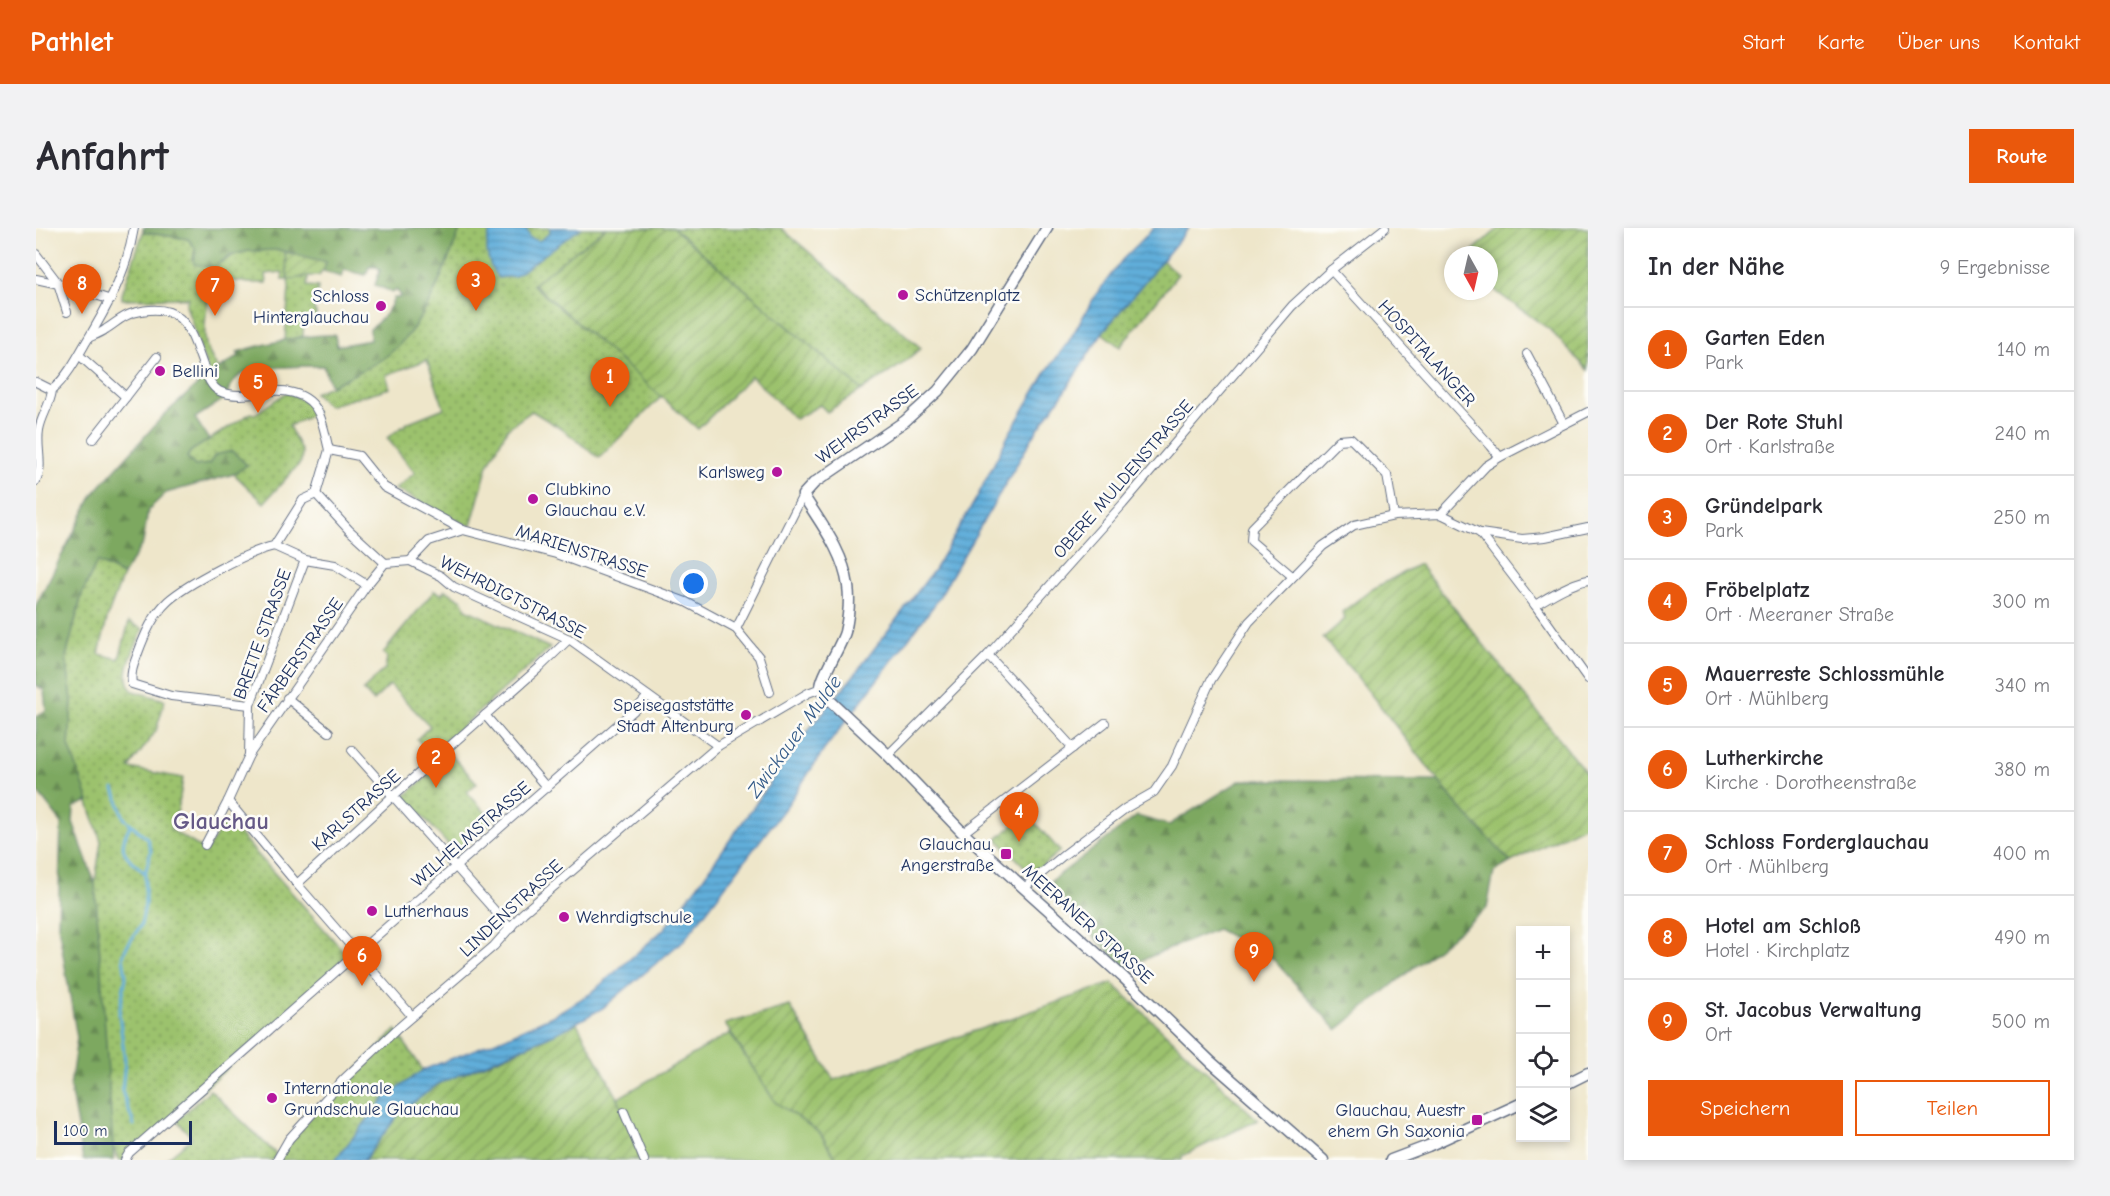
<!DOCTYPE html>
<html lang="de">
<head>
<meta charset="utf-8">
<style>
  body { margin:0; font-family:"Comic Neue",sans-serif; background:#f2f2f3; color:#2b2b33 }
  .controls { position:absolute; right:18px; bottom:18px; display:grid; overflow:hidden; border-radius:0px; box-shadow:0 3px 9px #0003 }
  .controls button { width:54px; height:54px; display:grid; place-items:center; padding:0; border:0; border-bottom:2px solid #e1e1e2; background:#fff; color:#2b2b33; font:30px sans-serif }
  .compass { position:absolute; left:1408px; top:18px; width:54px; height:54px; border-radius:50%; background:#fff; box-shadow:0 3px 9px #0003; rotate:172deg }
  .scale { position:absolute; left:18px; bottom:15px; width:138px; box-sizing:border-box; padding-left:6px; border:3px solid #1b2f5e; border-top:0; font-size:16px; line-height:21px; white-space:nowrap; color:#1b2f5e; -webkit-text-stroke:4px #fdfcf7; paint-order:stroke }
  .you { position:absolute; left:658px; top:356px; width:21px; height:21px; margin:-15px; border:4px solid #fff; border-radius:50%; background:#1a73e8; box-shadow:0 0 0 9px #1a73e833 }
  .badge { display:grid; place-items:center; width:39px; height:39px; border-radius:50%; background:#ea580c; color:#fff; font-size:20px; font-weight:700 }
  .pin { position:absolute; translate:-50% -50px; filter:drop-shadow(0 2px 3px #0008) }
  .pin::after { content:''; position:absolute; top:32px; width:21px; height:18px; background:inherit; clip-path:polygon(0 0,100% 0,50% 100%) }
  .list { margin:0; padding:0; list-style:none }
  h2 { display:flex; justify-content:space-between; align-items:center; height:78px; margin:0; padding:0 24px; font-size:26px }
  h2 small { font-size:20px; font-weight:400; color:#7c7c81 }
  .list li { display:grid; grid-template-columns:39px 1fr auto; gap:18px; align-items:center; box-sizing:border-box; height:84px; padding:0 24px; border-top:2px solid #e1e1e2 }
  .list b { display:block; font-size:22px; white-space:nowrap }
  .list p { margin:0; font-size:20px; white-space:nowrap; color:#7c7c81 }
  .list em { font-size:20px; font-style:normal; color:#7c7c81 }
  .actions { display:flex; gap:12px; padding:18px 24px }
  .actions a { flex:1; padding:14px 0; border:2px solid #ea580c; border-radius:0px; text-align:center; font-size:21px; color:#ea580c }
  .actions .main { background:#ea580c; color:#fff }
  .icon { flex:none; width:33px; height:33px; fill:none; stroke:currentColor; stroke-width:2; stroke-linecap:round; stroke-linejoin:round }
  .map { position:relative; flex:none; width:1552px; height:932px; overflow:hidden; border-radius:0px }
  header { display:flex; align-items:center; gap:36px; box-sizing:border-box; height:84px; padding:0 30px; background:#ea580c; color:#fff }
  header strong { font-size:28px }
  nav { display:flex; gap:33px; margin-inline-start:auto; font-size:21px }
  .intro { display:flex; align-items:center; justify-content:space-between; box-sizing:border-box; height:144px; padding:0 36px }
  h1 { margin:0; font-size:42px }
  .button { padding:15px 27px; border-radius:0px; background:#ea580c; color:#fff; font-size:21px; font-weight:700 }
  main { display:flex; gap:36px; padding:0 36px }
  aside { flex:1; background:#fff; border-radius:0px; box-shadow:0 3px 9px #0003 }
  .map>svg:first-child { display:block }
  .grass { fill:url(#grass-dots); stroke:#5c7866; stroke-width:1.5 }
  .forest { fill:url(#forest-firs); stroke:#4c6c5f; stroke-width:1.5 }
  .garden { fill:url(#garden-furrows); stroke:#5c7866; stroke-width:1.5 }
  .pitch { fill:#9cc26d; stroke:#5c7866; stroke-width:1.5 }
  .water { fill:url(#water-rules); stroke:#3e6e9c; stroke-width:1.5 }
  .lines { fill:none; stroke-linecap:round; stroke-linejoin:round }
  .stream { stroke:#61aeda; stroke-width:3 }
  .street-casing { stroke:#656f84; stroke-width:10 }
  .secondary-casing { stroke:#656f84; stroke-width:13 }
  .street { stroke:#fff; stroke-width:8 }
  .secondary { stroke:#fff; stroke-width:10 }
  .poi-dot { fill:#b5179e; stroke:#fdfcf7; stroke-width:2 }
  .labels { text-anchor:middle; stroke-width:5; stroke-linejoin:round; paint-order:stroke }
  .poi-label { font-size:18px; fill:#1b2f5e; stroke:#fdfcf7; text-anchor:start }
  .street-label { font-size:18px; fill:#1b2f5e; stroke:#fdfcf7 }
  .water-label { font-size:20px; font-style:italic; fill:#345b89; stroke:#fdfcf7 }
  .district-label { font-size:24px; font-weight:bold; fill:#655986; stroke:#fdfcf7 }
</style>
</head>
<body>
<header>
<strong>Pathlet</strong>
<nav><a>Start</a><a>Karte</a><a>Über uns</a><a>Kontakt</a></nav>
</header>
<div class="intro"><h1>Anfahrt</h1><a class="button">Route</a></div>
<main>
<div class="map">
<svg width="1552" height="932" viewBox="0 0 1552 932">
  <defs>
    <pattern id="grass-dots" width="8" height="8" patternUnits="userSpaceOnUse" patternTransform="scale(1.5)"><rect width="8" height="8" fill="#9cc26d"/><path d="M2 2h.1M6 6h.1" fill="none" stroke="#7e9e5d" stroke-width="1.8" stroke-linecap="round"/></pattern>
    <pattern id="forest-firs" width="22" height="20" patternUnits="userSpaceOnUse" patternTransform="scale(1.5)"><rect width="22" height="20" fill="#7da860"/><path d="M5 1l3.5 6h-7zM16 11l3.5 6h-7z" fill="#668952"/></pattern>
    <pattern id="garden-furrows" width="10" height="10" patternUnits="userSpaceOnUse" patternTransform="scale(1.5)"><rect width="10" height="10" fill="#9cc26d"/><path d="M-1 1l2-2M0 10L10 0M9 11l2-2" fill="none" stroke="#7e9e5d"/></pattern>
    <pattern id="water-rules" width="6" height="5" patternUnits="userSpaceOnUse" patternTransform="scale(1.5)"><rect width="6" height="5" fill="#61aeda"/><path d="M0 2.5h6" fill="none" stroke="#4f8eb4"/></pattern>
  </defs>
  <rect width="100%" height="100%" fill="#fdfcf7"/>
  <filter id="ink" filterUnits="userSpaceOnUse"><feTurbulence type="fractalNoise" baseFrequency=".0167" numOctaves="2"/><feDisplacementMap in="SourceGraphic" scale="12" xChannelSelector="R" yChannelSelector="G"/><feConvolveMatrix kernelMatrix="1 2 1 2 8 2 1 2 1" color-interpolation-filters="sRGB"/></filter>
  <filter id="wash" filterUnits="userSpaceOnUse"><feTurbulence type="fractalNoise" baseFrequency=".008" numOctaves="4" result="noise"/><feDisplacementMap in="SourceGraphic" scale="24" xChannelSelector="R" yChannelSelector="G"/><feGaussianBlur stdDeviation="1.35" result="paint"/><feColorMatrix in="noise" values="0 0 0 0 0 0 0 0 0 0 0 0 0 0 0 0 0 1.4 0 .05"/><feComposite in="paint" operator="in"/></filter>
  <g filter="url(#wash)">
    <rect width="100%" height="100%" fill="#eee6ca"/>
    <g class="grass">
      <path d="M425 0H570L497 57 626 168 563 230 529 203 496 183 472 200 452 237 435 298 424 294 359 261 379 245 351 210 373 194 408 180 391 132 350 147 354 160 292 178 278 165C308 153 363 123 380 96 400 68 411 32 425 0Z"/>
      <polygon points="637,0 745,0 885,120 865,137 826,162"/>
      <path d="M107 4 152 11 159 20 157 32 187 34C203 20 223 23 243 22L249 24 252 51 272 48 271 58 282 59 281 78 278 80V83L280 84V90H268L267 108 249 113 253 59 252 52H247L246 44 230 46 231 55H213L177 50C173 68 166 97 170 116 172 125 178 133 182 141L173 147 150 77 152 70 86 71V66Z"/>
      <polygon points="1126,32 1142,46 1084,119 1066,105"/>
      <polygon points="251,164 272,175 280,185 253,198 266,224 265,234 228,275 198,246 211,237 173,236 159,238 151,229 155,223 215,185 219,186"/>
      <path d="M61 334 87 347 72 387 63 426 83 431 93 394 107 401C101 417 81 449 97 463L129 472 120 503 93 540 147 550 142 582 134 601 170 623 191 592 311 727 225 810 89 932H84L79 924 75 911 59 655 65 613 33 519 36 472 30 429 46 366Z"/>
      <polygon points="409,362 426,372 430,381 514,420 395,526 381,511 394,498 354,457 337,473 327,462 349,441 351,429 347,425 398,363 406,366"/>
      <polygon points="415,527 441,555 431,564 457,593 420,626 369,568"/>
      <polygon points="991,586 1024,623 996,646 961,611"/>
      <polygon points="360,802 387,842 349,870 299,932 241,932 253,911"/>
      <polygon points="174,862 240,926 237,932 129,932 156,910 141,892"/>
    </g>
    <g class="forest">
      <path d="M107 0H425C406 44 391 96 352 127 335 140 313 148 295 158L287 138C272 138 216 139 206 146 199 150 191 161 191 169L159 190 173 212 155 223 151 229 159 238 173 236 179 227 196 223 211 237 198 246 130 265 112 282 107 315 87 347 61 334 46 366 30 429 36 472 33 518 53 573 38 579 37 594 59 655 78 932H47L34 859 41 810 22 697 25 594 0 562V489L10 482 8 462 0 457V378L2 373 58 265 127 188 170 149 203 128 201 124C233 115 268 106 299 107L301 118 334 112V101C344 93 354 83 358 70H363L365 67 360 62 356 64 339 57 344 42 341 39H333L330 47 308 42 305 49 286 43 288 41 290 34 243 22 213 23 195 27 177 40 158 36 159 20 152 11 107 4Z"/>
      <polygon points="1205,552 1403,553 1420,575 1475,634 1458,644 1451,680 1301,802 1236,730 1181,701 1089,739 1007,659 1101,588 1133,597"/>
    </g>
    <g class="garden">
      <polygon points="570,0 637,0 826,162 791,184 784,177 759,191 715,148 662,201 497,56"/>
      <polygon points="1463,0 1552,0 1552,142 1514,102 1462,65 1453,54 1453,27 1432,27"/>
      <polygon points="249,24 290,34 288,41 283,48 272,48 252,52"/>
      <polygon points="1383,336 1552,547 1552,596 1475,634 1420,575 1319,446 1287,410 1309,391 1306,384 1335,362"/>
      <polygon points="1076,755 1222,892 1146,928 1146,932 801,932 784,905 739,874 689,796 754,778 798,852"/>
      <polygon points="541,795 582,870 608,932 328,932 363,886 402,856 477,825"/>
    </g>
    <polygon class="pitch" points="694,805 739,874 784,905 801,932 608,932 582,870"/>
    <g class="water">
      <path d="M456 0H490L494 10 503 13 514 5V0H545L479 48 462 50C451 36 447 16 456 0Z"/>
      <polygon points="1118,0 1153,0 1066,105 1027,166 1001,202 899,376 788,522 752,576 649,711 567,780 527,802 402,856 363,886 328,932 299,932 349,870 387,842 470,809 516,788 554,766 628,701 662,657 766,510 819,446 898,342 940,271 973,206 1010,144 1033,113 1059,68 1086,32"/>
    </g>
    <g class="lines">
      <g class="stream">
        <polyline points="78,561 88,590 111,610 115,623 109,646 109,677 105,697 90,720 87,729 90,749 83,785 89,833 86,863 98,897"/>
        <path d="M95 596C79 624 89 626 109 645"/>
      </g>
    </g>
  </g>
  <g filter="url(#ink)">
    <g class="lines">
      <defs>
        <g id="street">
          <polyline points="0,26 22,55 31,84"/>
          <polyline points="1295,42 1455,218 1464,229"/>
          <polyline points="0,51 32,58 75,72"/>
          <path d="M54 109C59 107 65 105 70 101 80 95 86 88 97 85 148 71 154 102 168 140 171 148 175 159 183 163 195 169 212 167 224 165 245 160 273 163 283 186 288 197 290 211 293 222"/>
          <polyline points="1491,126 1528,196"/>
          <polyline points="43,127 90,169 121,129"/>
          <polyline points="0,154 16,162"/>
          <polyline points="57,211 90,169"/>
          <polyline points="293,222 323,228 348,259 427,302 520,326 650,374 700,401 723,429 734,464"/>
          <path d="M0 253C8 237 0 220 3 202 5 188 15 176 16 162 30 150 40 132 49 116 71 80 91 43 98 0"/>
          <polyline points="280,266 313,302 349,335"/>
          <polyline points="280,266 293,222"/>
          <polyline points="1405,286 1450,238 1464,229 1552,184"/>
          <polyline points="1444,305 1486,311 1509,309 1552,300"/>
          <polyline points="238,318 269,332 299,337 331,357"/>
          <polyline points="374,333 405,348 418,359 533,411 682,518"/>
          <polyline points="1256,348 1215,313 1216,300 1303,212 1315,211 1351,247 1358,288"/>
          <path d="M1499 377C1516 367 1533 356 1552 352"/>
          <polyline points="700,401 767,267"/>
          <polyline points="952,427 1037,520"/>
          <polyline points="251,470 293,504"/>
          <path d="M214 477 135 468 96 456C94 444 98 436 102 425 109 406 117 387 132 373 151 356 213 323 238 318L267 272 280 266"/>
          <polyline points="449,487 511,560"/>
          <polyline points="316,522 475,701"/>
          <polyline points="213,527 214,477 269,332"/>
          <polyline points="852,527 952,427 1087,276 1256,78 1295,42 1349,0"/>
          <polyline points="192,573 261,656 376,788"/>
          <polyline points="927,605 1069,495"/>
          <polyline points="169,617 192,573 213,527 331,357 349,335 374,333 393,313 427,302"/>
          <polyline points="261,656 357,568 504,439 533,411"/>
          <polyline points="988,660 1029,626 1090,580 1118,564 1136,538 1175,452 1213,394 1287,318 1318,297 1358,288 1405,286 1444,305 1499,377 1552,451"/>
          <polyline points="588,884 608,932"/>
          <polyline points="89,932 93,925 604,477 612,468"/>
          <polyline points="241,932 253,911 307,852 360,802 458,718 487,685 682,518 772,465 785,460"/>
        </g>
        <g id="secondary">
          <path d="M1011 0 936 121 902 163 869 193 778 255 767 267C785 296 807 323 812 358 814 372 812 391 809 404 805 418 784 450 785 460 785 461 788 467 789 468L852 527 927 605 1088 750 1175 834 1287 932"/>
          <polyline points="1530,856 1552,845"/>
          <polyline points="1355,932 1392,918 1484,876"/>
        </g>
      </defs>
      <use href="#street" class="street-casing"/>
      <use href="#secondary" class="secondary-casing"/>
      <use href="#street" class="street"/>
      <use href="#secondary" class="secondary"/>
    </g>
  </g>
  <g class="poi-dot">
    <circle cx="867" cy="67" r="6"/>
    <circle cx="345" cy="78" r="6"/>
    <circle cx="124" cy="143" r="6"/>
    <circle cx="741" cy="244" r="6"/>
    <circle cx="497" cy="271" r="6"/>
    <circle cx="710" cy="487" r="6"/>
    <rect x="964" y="620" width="12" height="12" rx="3"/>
    <circle cx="336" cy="683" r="6"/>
    <circle cx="528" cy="689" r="6"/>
    <circle cx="236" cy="870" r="6"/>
    <rect x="1435" y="886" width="12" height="12" rx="3"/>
  </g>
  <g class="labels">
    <g class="poi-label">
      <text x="879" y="73">Schützenplatz</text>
      <text x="333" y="74" text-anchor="end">Schloss<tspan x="333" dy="21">Hinterglauchau</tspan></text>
      <text x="136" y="149">Bellini</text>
      <text x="729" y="250" text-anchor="end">Karlsweg</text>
      <text x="509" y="267">Clubkino<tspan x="509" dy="21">Glauchau e.V.</tspan></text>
      <text x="698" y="483" text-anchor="end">Speisegaststätte<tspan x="698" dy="21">Stadt Altenburg</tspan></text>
      <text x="958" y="622" text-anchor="end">Glauchau,<tspan x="958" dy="21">Angerstraße</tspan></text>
      <text x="348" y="689">Lutherhaus</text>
      <text x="540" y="695">Wehrdigtschule</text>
      <text x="248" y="866">Internationale<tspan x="248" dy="21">Grundschule Glauchau</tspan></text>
      <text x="1429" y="888" text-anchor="end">Glauchau, Auestr<tspan x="1429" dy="21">ehem Gh Saxonia</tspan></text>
    </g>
    <g class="street-label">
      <text transform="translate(1391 125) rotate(48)" y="6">HOSPITALANGER</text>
      <text transform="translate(831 196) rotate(-36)" y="6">WEHRSTRASSE</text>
      <text transform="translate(1087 251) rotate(-49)" y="6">OBERE MULDENSTRASSE</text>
      <text transform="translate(546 323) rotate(18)" y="6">MARIENSTRASSE</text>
      <text transform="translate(477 369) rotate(27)" y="6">WEHRDIGTSTRASSE</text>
      <text transform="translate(226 406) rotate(-70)" y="6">BREITE STRASSE</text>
      <text transform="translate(264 427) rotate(-55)" y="6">FÄRBERSTRASSE</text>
      <text transform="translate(320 582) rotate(-42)" y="6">KARLSTRASSE</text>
      <text transform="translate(435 606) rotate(-41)" y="6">WILHELMSTRASSE</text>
      <text transform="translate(475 680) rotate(-43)" y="6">LINDENSTRASSE</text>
      <text transform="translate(1052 696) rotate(42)" y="6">MEERANER STRASSE</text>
    </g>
    <g class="water-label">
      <text transform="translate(758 508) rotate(-54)" y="7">Zwickauer Mulde</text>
    </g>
    <g class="district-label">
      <text x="185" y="601">Glauchau</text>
    </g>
  </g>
</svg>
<div class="controls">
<button>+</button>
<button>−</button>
<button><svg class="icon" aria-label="locate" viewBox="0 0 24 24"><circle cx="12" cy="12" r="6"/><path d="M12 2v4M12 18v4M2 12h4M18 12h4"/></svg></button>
<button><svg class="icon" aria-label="layers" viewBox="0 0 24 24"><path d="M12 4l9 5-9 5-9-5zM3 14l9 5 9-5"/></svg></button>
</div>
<svg class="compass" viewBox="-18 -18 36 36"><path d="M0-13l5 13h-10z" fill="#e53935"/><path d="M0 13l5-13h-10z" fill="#7c7c81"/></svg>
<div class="scale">100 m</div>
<div class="you"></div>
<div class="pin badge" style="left:574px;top:179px">1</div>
<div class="pin badge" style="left:400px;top:560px">2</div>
<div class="pin badge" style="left:440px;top:83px">3</div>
<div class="pin badge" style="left:983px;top:614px">4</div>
<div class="pin badge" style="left:222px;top:185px">5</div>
<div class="pin badge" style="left:326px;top:758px">6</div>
<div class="pin badge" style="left:179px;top:88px">7</div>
<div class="pin badge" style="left:46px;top:86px">8</div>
<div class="pin badge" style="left:1218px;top:754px">9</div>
</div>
<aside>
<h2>In der Nähe<small>9 Ergebnisse</small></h2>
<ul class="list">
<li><span class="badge">1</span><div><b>Garten Eden</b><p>Park</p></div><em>140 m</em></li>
<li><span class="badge">2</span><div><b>Der Rote Stuhl</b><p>Ort · Karlstraße</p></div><em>240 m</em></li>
<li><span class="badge">3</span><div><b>Gründelpark</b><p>Park</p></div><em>250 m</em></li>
<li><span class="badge">4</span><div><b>Fröbelplatz</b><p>Ort · Meeraner Straße</p></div><em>300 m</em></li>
<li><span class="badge">5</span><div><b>Mauerreste Schlossmühle</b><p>Ort · Mühlberg</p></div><em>340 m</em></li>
<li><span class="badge">6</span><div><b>Lutherkirche</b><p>Kirche · Dorotheenstraße</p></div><em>380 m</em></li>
<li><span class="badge">7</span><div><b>Schloss Forderglauchau</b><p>Ort · Mühlberg</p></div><em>400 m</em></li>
<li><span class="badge">8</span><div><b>Hotel am Schloß</b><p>Hotel · Kirchplatz</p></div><em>490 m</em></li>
<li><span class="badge">9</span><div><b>St. Jacobus Verwaltung</b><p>Ort</p></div><em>500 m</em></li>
</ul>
<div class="actions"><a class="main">Speichern</a><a>Teilen</a></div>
</aside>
</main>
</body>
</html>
